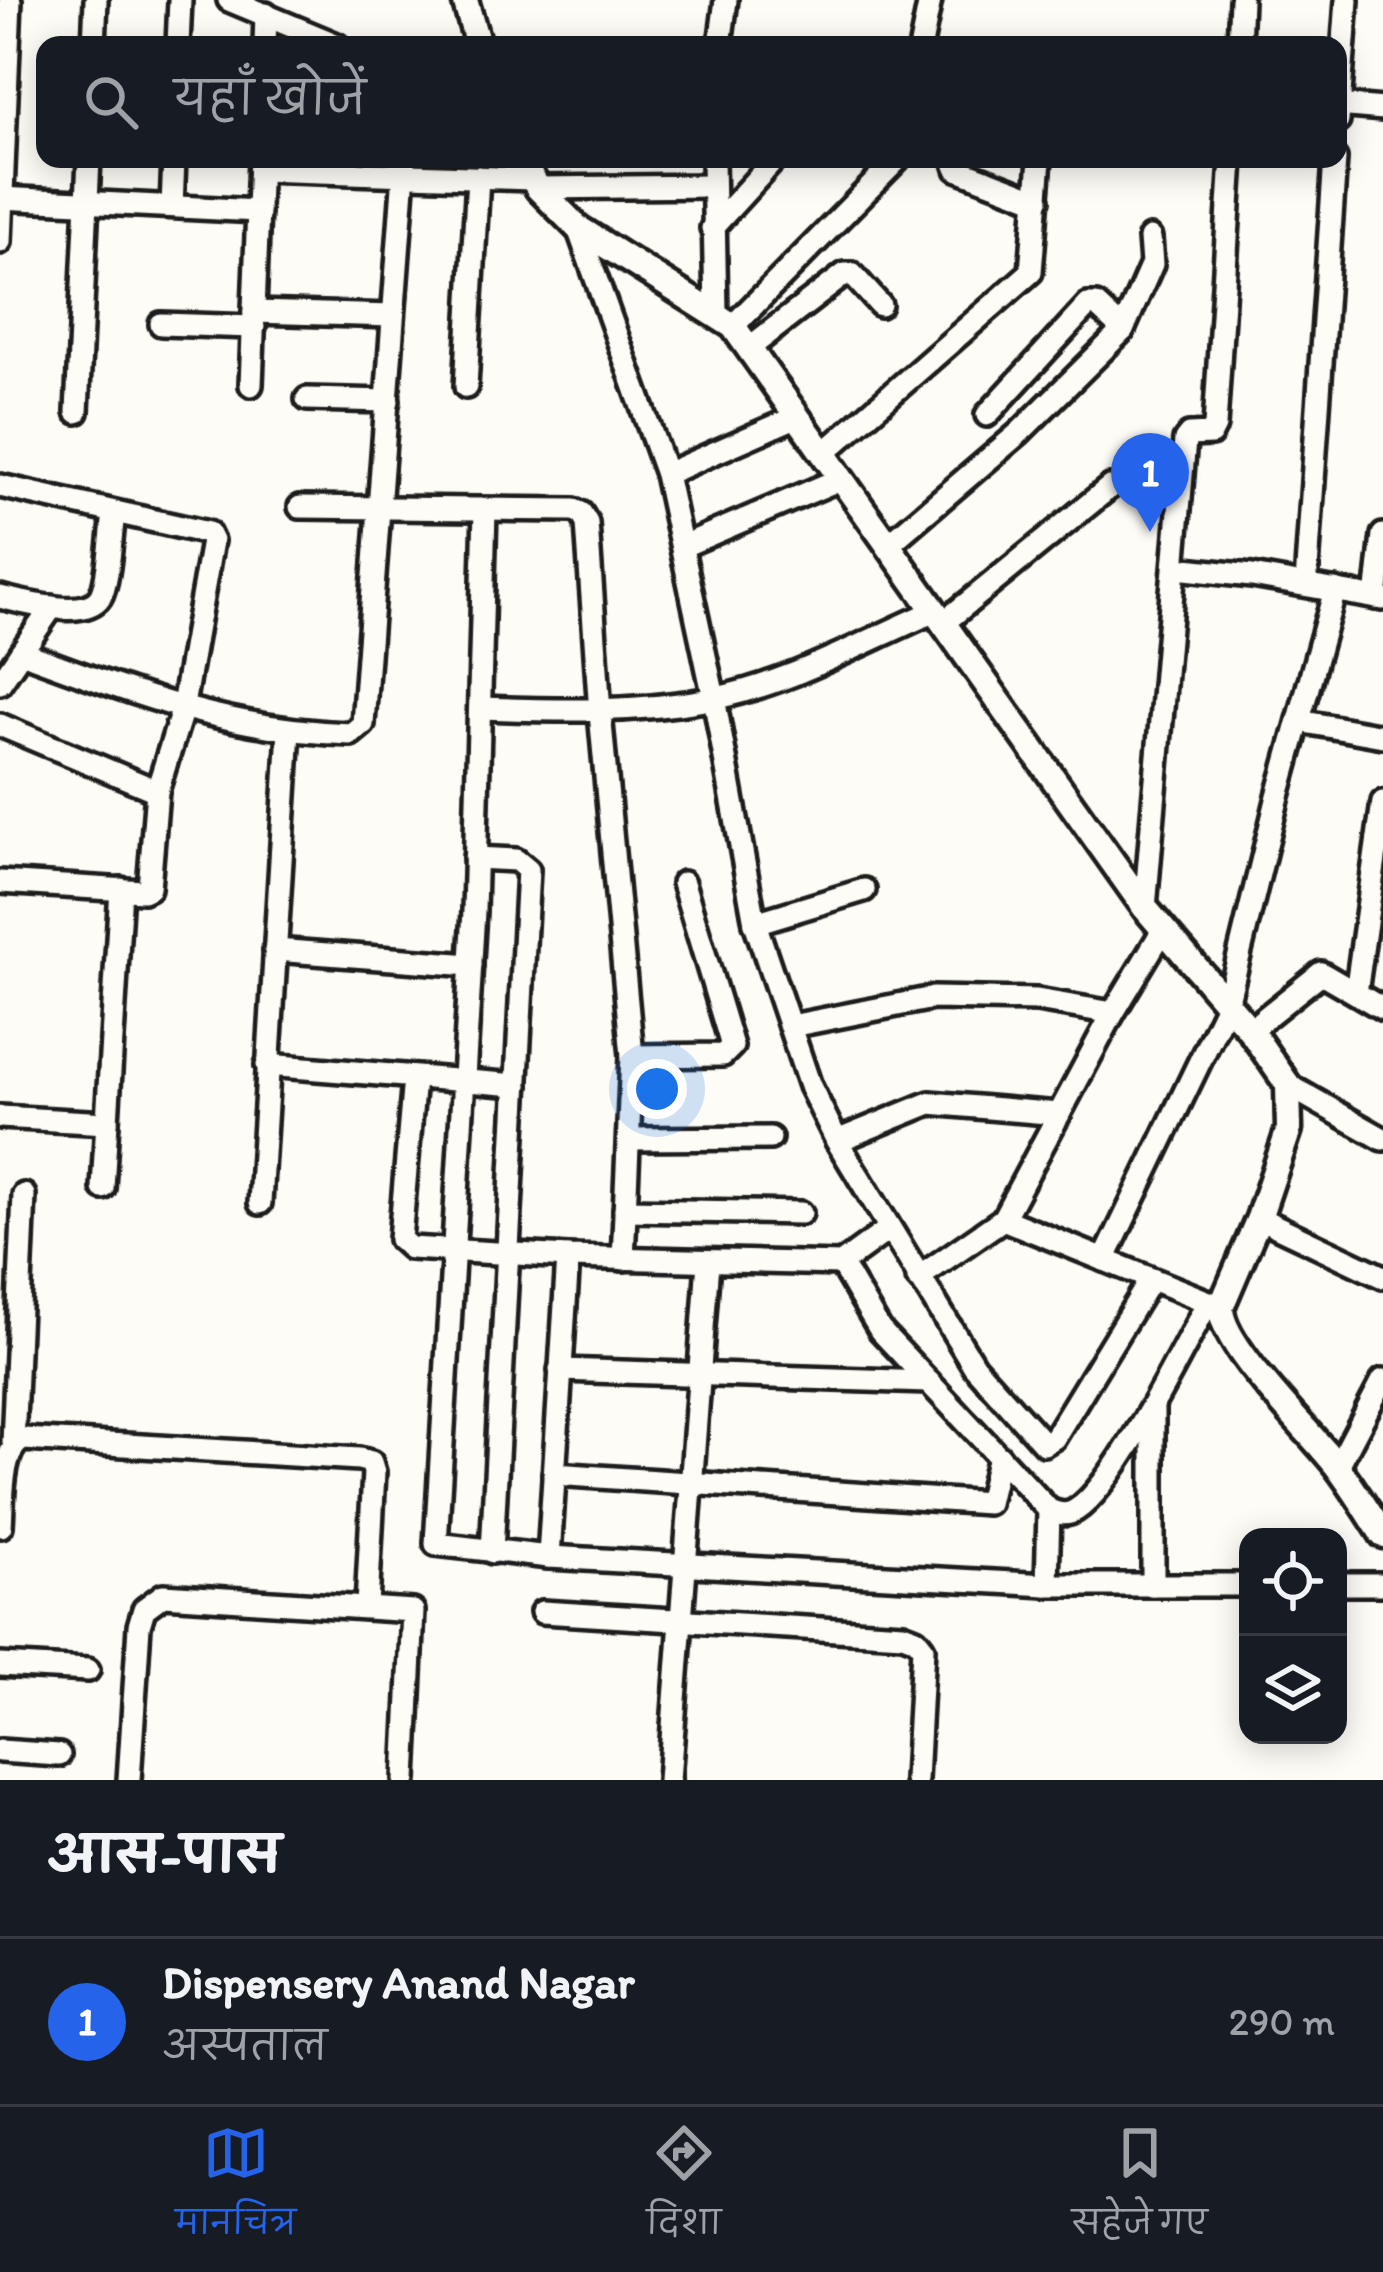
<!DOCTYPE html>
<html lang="hi">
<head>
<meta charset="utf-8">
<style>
  body { margin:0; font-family:Itim,"Playpen Sans Deva",sans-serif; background:#242831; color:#f1f3f6 }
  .controls { position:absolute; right:36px; bottom:36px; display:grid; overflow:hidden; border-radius:24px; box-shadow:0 6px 30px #0003 }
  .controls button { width:108px; height:108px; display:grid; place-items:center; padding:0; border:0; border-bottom:3px solid #363941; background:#171b24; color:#f1f3f6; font:60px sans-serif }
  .you { position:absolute; left:657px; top:1089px; width:42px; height:42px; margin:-30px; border:9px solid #fff; border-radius:50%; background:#1a73e8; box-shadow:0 0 0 18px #1a73e833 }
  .badge { display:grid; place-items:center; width:78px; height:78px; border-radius:50%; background:#2563eb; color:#fff; font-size:39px; font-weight:700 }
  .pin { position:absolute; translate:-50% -99px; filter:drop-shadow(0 3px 6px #0008) }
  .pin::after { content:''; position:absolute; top:63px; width:42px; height:36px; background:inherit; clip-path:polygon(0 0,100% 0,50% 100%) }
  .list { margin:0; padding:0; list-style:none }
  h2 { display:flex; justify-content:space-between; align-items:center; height:156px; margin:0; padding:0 48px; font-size:51px }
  h2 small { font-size:39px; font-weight:400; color:#9ea1a6 }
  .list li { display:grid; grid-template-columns:78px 1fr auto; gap:36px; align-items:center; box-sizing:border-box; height:168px; padding:0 48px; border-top:3px solid #363941 }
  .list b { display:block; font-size:45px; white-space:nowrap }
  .list p { margin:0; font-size:39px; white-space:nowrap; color:#9ea1a6 }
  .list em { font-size:39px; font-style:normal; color:#9ea1a6 }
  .icon { flex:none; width:66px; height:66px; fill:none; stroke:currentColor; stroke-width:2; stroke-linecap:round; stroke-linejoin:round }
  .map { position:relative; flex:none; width:1383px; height:1780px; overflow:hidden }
  .search { position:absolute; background:#171b24; box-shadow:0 6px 30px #0003; left:36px; right:36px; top:36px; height:132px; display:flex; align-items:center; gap:30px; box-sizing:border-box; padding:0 42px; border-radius:24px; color:#9ea1a6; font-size:45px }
  .sheet { height:324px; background:#171b24 }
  nav { display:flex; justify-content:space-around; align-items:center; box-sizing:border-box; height:168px; border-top:3px solid #363941; background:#171b24; font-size:33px; color:#9ea1a6 }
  nav a { display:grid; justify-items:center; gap:6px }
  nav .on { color:#2563eb }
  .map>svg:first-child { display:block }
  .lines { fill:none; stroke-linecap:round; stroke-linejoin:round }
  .minor-casing { stroke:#1c1c1c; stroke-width:30 }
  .tertiary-casing { stroke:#1c1c1c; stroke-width:33 }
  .minor { stroke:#fdfcf7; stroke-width:21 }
  .tertiary { stroke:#fdfcf7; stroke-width:24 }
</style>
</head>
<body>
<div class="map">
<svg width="1383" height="1780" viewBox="0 0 1383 1780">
  <rect width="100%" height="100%" fill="#fdfcf7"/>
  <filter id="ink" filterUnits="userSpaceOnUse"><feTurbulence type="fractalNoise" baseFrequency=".00833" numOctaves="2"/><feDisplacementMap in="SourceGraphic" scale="24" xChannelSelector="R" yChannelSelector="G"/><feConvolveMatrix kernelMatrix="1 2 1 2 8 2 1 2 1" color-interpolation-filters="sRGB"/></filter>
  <g filter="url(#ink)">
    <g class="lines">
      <defs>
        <g id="minor">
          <polyline points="229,0 337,45"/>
          <polyline points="94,45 96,0"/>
          <polyline points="178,45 180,0"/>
          <polyline points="265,45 266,14"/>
          <polyline points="720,45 726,0"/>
          <polyline points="921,45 930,0"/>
          <polyline points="1239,45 1241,0"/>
          <polyline points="1338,105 1383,109"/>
          <polyline points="1338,121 1347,0"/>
          <polyline points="713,159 716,313"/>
          <polyline points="954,159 957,169 1038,200"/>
          <polyline points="260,170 532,179"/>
          <polyline points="538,188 712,186"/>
          <polyline points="0,198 258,211"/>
          <polyline points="172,206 174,159"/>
          <polyline points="578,228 666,474 714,698 755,923 810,1086 837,1141 974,1366 1044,1444 1054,1438 1151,1279"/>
          <polyline points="712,228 775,159"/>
          <polyline points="0,242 10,0"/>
          <polyline points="254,312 393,316"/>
          <polyline points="161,324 254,327"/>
          <polyline points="733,326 898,159"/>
          <polyline points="1123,330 1152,264 1150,238"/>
          <polyline points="749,348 845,274 852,274 880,305"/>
          <polyline points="251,385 260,159"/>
          <polyline points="466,387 478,177"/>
          <polyline points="307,399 388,401"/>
          <polyline points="77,412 89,159"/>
          <polyline points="824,453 1031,272 1040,159"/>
          <polyline points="666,474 798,416"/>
          <polyline points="0,486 208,533 212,541 182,711 157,791 149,888 143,891 0,882"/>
          <polyline points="300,507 574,510 581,513 587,523 600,713 632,1056 623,1259"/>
          <polyline points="485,510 474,911 436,1544 549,1557 1047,1585 1248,1585"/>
          <polyline points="888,545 1019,433 1123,330 1096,305 1088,305 987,415"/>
          <polyline points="683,546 840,479"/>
          <polyline points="1176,568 1252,576 1383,599"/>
          <polyline points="1306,584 1335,159"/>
          <path d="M0 597C22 602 85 620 100 597 109 583 111 533 114 514"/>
          <polyline points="1376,598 1383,535"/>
          <polyline points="943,623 1110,487"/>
          <path d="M21 652C135 694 228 730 351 734L363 724 405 159"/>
          <polyline points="0,683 52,607"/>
          <path d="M481 708C559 711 634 713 711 699 789 684 863 642 935 611"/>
          <polyline points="1299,721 1383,736"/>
          <polyline points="0,725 157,791"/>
          <polyline points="475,858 516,860 528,870 492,1552"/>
          <polyline points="1145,908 1185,440 1189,435 1211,434 1215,426 1232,159"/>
          <polyline points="755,923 864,890"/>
          <polyline points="275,950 471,965"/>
          <polyline points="1356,993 1383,802"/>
          <polyline points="791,1026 933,998 1037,1000 1113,1013"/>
          <polyline points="1250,1030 1321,973 1383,1009"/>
          <polyline points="632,1056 723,1055 732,1046 683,883"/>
          <polyline points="267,1065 517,1085"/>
          <polyline points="414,1078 400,1239 410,1248 568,1257 841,1264 889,1229"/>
          <polyline points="1288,1085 1383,1139"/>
          <polyline points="0,1117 107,1123"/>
          <polyline points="629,1139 770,1138"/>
          <polyline points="837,1141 930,1103 1059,1114"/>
          <polyline points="103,1188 121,889"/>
          <polyline points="260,1203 289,730"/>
          <polyline points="625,1210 801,1213"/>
          <polyline points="1259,1218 1383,1277"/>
          <polyline points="1003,1219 1221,1307"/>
          <polyline points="1104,1260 1227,1005 1278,796 1335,590"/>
          <path d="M841 1264 880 1330 1049 1510C1059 1514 1067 1516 1076 1510 1115 1486 1184 1347 1208 1302"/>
          <polyline points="918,1278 1003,1219 1113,1013 1163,930"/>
          <polyline points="560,1370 929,1382"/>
          <polyline points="13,1443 24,1195"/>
          <polyline points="1338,1466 1383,1380"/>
          <polyline points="554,1474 988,1503 999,1456"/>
          <path d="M1 1526C3 1501 0 1448 24 1439L359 1459 371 1462 374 1472 367 1606"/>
          <polyline points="549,1557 568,1257"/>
          <polyline points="1338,1584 1383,1584"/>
          <polyline points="1047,1585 1049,1510"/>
          <polyline points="1153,1585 1153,1406"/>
          <polyline points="542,1612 903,1634 916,1639 923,1648 916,1780"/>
          <polyline points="0,1665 88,1670"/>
          <polyline points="0,1751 59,1755"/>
          <polyline points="129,1780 139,1626 144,1609 163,1595 413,1611 405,1780"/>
          <polyline points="669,1780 708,1262"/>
        </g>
        <g id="tertiary">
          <polyline points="465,0 478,45"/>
          <path d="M521 159 538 188 578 228 733 326 1145 908 1250 1030 1288 1085 1289 1129 1259 1218 1221 1307C1220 1345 1310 1431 1336 1465 1353 1487 1368 1512 1383 1535"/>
        </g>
      </defs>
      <use href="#minor" class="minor-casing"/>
      <use href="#tertiary" class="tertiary-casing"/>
      <use href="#minor" class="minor"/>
      <use href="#tertiary" class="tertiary"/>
    </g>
  </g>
</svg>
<div class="controls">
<button><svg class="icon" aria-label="locate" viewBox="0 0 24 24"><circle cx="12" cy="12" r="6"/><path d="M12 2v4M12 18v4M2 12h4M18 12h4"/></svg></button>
<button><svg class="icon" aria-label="layers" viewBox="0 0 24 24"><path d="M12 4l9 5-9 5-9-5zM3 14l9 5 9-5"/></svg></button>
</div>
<div class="you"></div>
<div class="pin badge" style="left:1150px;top:532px">1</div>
<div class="search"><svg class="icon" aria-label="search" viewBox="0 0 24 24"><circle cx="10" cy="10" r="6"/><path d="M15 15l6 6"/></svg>यहाँ खोजें</div>
</div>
<section class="sheet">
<h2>आस-पास<small></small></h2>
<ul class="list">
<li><span class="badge">1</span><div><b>Dispensery Anand Nagar</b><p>अस्पताल</p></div><em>290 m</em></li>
</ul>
</section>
<nav>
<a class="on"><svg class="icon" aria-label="map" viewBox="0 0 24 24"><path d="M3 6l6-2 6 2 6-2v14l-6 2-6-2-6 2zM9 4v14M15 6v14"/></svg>मानचित्र</a>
<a><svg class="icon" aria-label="directions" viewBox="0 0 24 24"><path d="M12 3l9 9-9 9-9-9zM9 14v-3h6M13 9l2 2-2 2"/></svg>दिशा</a>
<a><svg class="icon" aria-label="saved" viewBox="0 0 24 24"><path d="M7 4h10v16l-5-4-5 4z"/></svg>सहेजे गए</a>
</nav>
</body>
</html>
